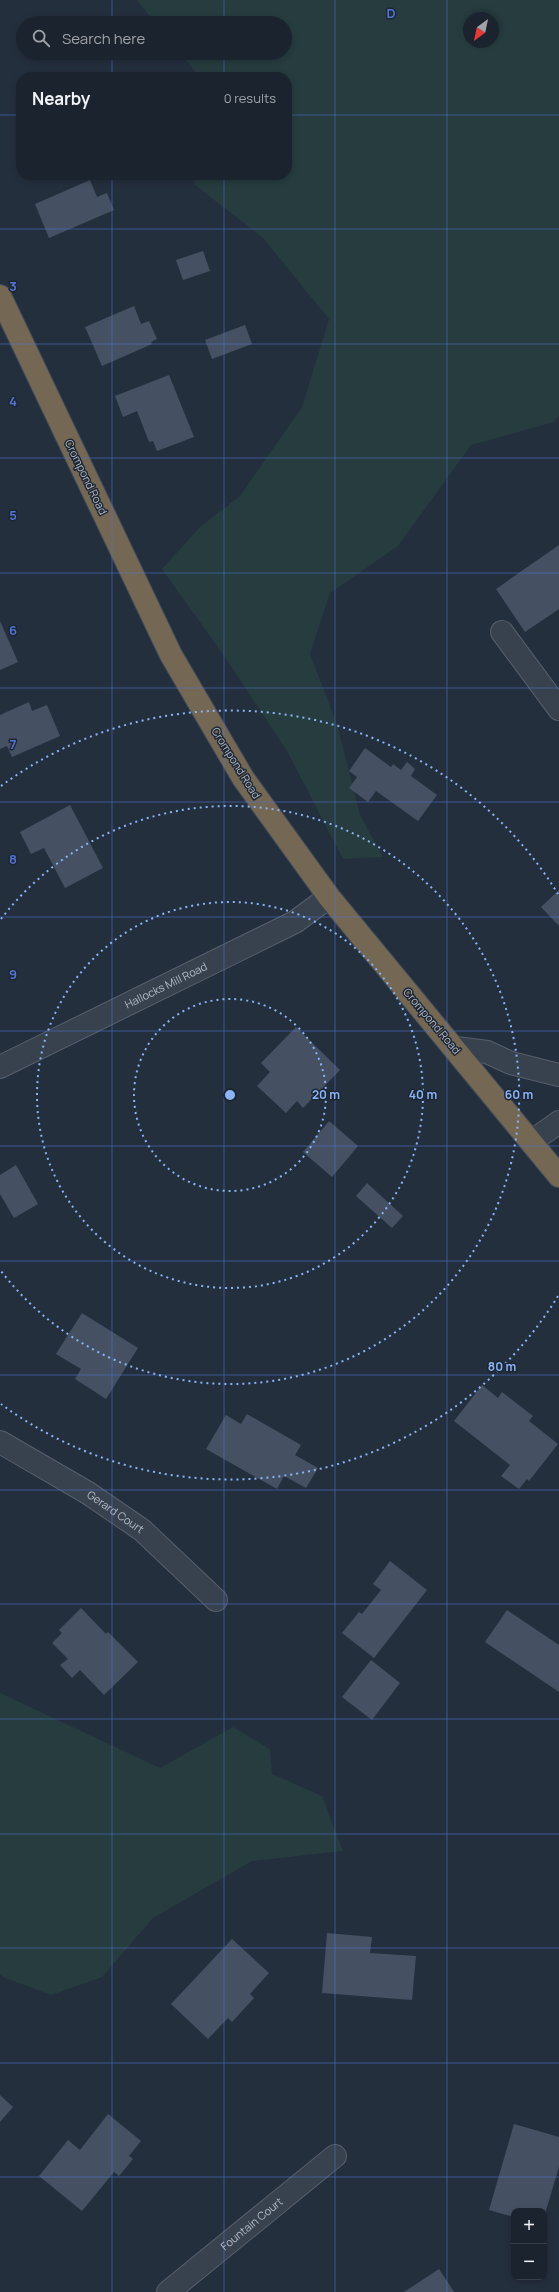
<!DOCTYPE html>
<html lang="en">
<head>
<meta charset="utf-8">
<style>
  body { margin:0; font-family:Manrope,sans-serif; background:#282f3a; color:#f1f3f6 }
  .controls { position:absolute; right:12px; bottom:12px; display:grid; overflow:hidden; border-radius:8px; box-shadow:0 2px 6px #0003 }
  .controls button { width:36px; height:36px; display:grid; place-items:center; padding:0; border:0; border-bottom:1px solid #39404a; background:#1b232e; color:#f1f3f6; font:20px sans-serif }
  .compass { position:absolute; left:463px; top:12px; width:36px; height:36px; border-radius:50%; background:#1b232e; box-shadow:0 2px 6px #0003; rotate:213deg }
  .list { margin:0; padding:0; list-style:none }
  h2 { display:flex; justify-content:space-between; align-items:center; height:52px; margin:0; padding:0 16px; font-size:17px }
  h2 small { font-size:13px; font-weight:400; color:#a0a4aa }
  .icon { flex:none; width:22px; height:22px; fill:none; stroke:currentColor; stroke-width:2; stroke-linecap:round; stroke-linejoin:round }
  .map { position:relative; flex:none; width:559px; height:2292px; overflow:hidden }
  .search { position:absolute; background:#1b232e; box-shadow:0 2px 6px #0003; left:16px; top:16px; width:276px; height:44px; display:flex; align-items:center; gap:10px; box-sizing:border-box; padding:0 14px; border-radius:22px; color:#a0a4aa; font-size:15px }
  .panel { position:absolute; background:#1b232e; box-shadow:0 2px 6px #0003; left:16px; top:72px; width:276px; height:108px; border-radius:16px }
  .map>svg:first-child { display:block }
  .green { fill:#263c3f; fill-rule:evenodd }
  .building { fill:#455162 }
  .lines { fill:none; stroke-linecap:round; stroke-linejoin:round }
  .minor-casing { stroke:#565f6c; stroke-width:24 }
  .highway-casing { stroke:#434c59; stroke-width:24 }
  .minor { stroke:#38414e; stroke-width:22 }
  .highway { stroke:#746855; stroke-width:22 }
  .grid { fill:none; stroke:#5274d3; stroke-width:1; stroke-opacity:0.55 }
  .ring { fill:none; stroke:#8ab4f8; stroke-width:2; stroke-dasharray:2 4 }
  .labels { text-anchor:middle; stroke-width:3; stroke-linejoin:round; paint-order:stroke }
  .street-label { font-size:11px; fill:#b4bcc9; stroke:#1d2633 }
  .grid-label { font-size:13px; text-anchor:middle; font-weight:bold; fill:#5274d3; stroke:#1d2633; stroke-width:3; stroke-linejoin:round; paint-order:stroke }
  .centre { fill:#8ab4f8; stroke:#1d2633; stroke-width:2 }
  .ring-label { font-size:12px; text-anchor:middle; font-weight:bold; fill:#8ab4f8; stroke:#1d2633; stroke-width:3; stroke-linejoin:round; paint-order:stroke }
</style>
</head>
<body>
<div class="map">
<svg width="559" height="2292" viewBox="0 0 559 2292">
  <rect width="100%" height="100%" fill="#242f3e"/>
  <g class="green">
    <path d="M137 0H559V415L554 422 471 445 398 546 330 593 310 654 337 724 360 815 383 857 343 859 287 751 225 657 162 569 200 527 240 496 302 407 329 319 263 238 195 185 193 175H287V77H200L180 53H285V23H155ZM469 18H493V42H469Z"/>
    <polygon points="0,1693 160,1768 233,1727 270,1749 272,1774 322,1796 343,1851 252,1861 153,1918 102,1977 51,1995 3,1977 0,1974"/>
  </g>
  <g class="building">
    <polygon points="90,180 97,197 107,193 114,210 49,238 35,204"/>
    <polygon points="203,251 210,271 183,280 176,260"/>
    <polygon points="134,306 141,324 149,321 157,339 151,342 152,344 102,366 85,327"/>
    <polygon points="245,325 252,344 212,359 205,340"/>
    <polygon points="169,375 194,437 157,451 153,441 149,442 137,411 123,417 115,396"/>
    <polygon points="559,545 559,609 525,632 496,589"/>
    <polygon points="0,621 18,662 0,670"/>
    <polygon points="29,702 32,711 47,705 60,736 12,757 7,746 0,749 0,715"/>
    <polygon points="365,748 391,767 393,764 401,770 407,762 415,769 411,776 437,795 418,821 376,791 368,802 349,788 357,777 349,771"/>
    <polygon points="70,805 103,868 65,888 44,848 31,854 20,832"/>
    <polygon points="559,890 559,926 541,907"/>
    <polygon points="296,1027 340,1070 303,1108 297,1101 286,1113 257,1086 270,1072 261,1063"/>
    <polygon points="329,1121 358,1146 332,1177 303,1152"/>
    <polygon points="16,1165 38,1204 14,1218 0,1194 0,1175"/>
    <polygon points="367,1183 403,1216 392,1228 356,1196"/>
    <polygon points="82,1313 138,1348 106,1399 75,1379 81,1369 56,1354"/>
    <polygon points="482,1385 498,1398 502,1392 533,1416 529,1421 558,1444 529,1481 527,1479 519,1489 501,1476 510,1465 454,1421"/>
    <polygon points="247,1414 301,1445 295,1455 318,1468 306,1488 284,1476 277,1489 206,1449 226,1415 241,1424"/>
    <polygon points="390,1561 427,1590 374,1658 342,1633 359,1612 362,1614 381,1590 373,1584"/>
    <polygon points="81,1608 106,1634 108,1632 138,1662 104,1695 80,1670 72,1678 60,1665 68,1659 52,1643 62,1633 59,1630"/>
    <polygon points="507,1610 559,1645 559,1692 485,1642"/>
    <polygon points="371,1660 400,1683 372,1720 342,1697"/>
    <polygon points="327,1933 372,1937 370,1953 416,1956 412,2000 322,1993"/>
    <polygon points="232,1939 269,1973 250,1994 254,1998 232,2022 228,2018 208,2039 171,2004"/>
    <polygon points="0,2095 13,2107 0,2122"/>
    <polygon points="108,2114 141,2141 129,2156 133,2159 119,2176 114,2172 82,2211 39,2176 68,2140 80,2150"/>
    <polygon points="514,2124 559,2137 559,2167 544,2217 544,2211 514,2211 514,2217 489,2210"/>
    <polygon points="439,2269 454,2292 404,2292"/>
  </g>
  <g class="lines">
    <defs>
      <g id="minor">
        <polyline points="502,632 559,709"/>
        <polyline points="456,1048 487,1052 511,1063 559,1075"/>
        <path id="s1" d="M0 1067 295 922 329 897"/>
        <polyline points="531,1142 559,1122"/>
        <path id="s2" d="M0 1442 88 1493 142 1530 216 1600"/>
        <path id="s3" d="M168 2292 335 2156"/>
      </g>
      <polyline id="highway" points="0,296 171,655 243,778 329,897 559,1176"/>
    </defs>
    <use href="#minor" class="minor-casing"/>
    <use href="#highway" class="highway-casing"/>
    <use href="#minor" class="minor"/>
    <use href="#highway" class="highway"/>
  </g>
  <path class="grid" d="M112 0V23M224 0V23M335 0V2292M447 0V2292M112 53V77M224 53V77M0 115H21M287 115H559M112 175V2292M224 175V2292M0 229H559M0 344H559M0 458H559M0 573H559M0 688H559M0 802H559M0 917H559M0 1031H559M0 1146H559M0 1261H559M0 1375H559M0 1490H559M0 1604H559M0 1719H559M0 1834H559M0 1948H559M0 2063H559M0 2177H559"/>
  <g class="ring">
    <circle cx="230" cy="1095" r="96"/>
    <circle cx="230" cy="1095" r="193"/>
    <path d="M1 919A289 289 0 1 1 1 1271"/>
    <path d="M558 1296A385 385 0 0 1 1 1404M1 786A385 385 0 0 1 558 894"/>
  </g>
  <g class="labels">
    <g class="street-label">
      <text transform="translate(86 477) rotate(64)" y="4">Crompond Road</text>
      <text transform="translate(236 763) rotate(58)" y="4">Crompond Road</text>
      <text dy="4" stroke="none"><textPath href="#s1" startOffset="185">Hallocks Mill Road</textPath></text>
      <text transform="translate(432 1021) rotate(50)" y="4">Crompond Road</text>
      <text dy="4" stroke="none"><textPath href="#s2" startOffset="135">Gerard Court</textPath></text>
      <text dy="4" stroke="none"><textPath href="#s3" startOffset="108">Fountain Court</textPath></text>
    </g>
  </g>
  <g class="grid-label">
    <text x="391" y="18">D</text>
    <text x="13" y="291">3</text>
    <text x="13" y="406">4</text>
    <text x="13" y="520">5</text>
    <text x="13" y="635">6</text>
    <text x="13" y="749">7</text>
    <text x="13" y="864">8</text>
    <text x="13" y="979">9</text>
  </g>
  <circle cx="230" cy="1095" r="6" class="centre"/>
  <g class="ring-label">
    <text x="326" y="1099">20 m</text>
    <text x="423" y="1099">40 m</text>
    <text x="519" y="1099">60 m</text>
    <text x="502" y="1371">80 m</text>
  </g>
</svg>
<div class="controls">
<button>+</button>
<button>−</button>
</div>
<svg class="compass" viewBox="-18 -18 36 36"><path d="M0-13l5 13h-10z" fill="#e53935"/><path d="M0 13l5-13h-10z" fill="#a0a4aa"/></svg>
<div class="search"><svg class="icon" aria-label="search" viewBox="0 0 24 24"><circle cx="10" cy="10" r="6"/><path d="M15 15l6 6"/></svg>Search here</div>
<section class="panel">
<h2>Nearby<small>0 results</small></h2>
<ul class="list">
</ul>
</section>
</div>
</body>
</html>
